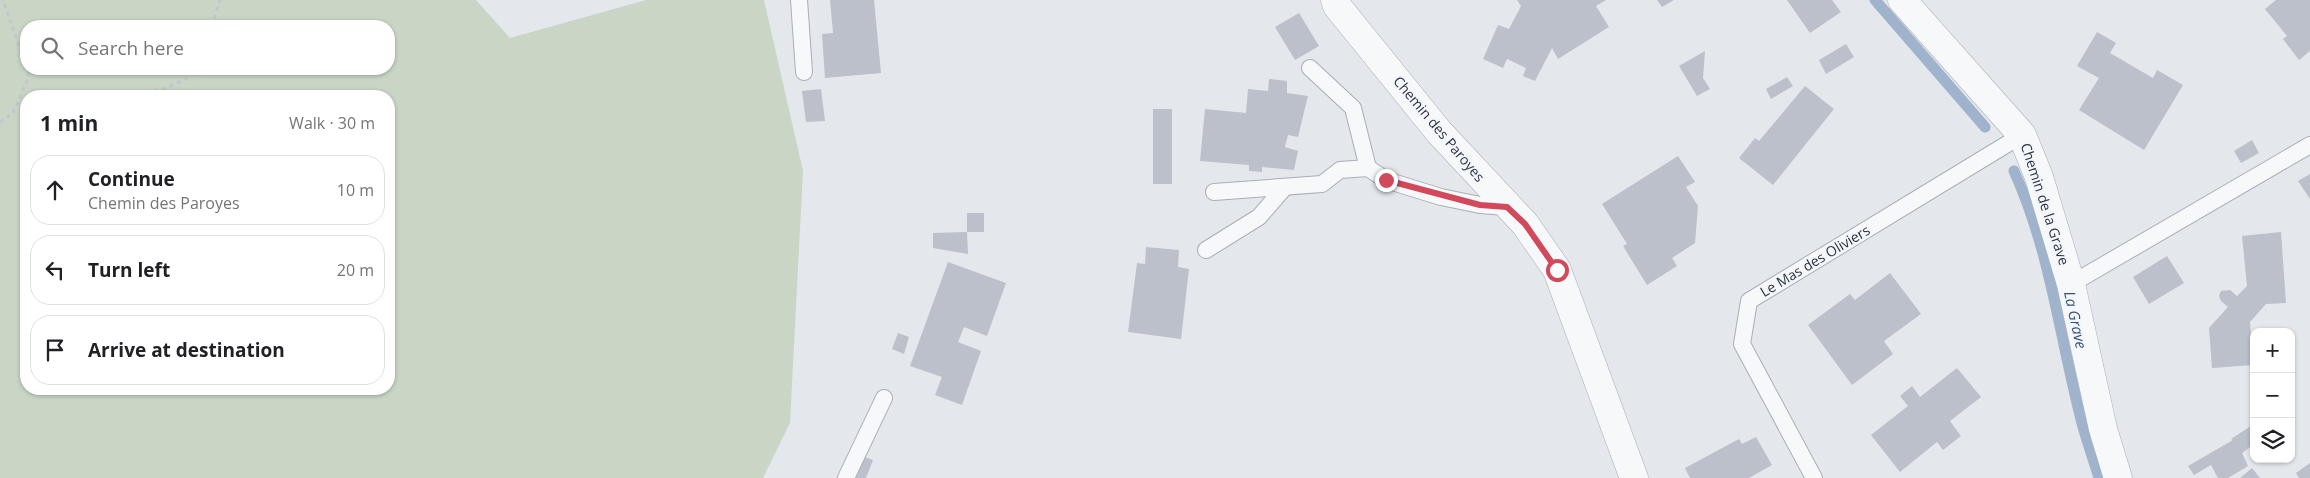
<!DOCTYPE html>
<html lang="en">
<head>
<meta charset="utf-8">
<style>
  body { margin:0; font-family:"Open Sans",sans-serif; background:#f2f2f2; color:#202124 }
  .controls { position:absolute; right:15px; bottom:15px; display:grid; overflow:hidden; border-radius:10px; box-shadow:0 1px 4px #0004 }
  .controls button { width:45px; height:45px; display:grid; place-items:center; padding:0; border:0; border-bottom:1px solid #e0e0e0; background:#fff; color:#202124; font:25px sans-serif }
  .stop { position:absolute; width:15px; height:15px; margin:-11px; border:4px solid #d1495b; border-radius:50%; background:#fff }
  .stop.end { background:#d1495b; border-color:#fff; box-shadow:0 1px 5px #0008 }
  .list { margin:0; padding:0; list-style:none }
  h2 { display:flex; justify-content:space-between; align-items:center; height:65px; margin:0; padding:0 20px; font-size:21px }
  h2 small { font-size:16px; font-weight:400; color:#757577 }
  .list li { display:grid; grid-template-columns:32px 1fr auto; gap:15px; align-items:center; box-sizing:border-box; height:70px; margin:0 10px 10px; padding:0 10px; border:1px solid #e0e0e0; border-radius:20px }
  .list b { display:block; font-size:19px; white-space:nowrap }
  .list p { margin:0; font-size:16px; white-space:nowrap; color:#757577 }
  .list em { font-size:16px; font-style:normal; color:#757577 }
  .icon { flex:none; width:28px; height:28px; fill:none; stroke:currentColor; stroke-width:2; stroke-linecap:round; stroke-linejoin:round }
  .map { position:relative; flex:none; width:2310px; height:478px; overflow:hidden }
  .search { position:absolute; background:#fff; box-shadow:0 1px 4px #0004; left:20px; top:20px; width:375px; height:55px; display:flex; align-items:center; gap:12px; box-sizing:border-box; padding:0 18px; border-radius:20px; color:#757577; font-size:19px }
  .panel { position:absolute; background:#fff; box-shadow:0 1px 4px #0004; left:20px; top:90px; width:375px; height:305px; border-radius:20px }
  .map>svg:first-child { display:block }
  .green { fill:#c9d6c5; fill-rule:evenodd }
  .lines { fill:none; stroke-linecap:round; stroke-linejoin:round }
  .stream { stroke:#9fb4cc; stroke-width:11 }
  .building { fill:#bbc0ca }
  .service-casing { stroke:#a9aeb7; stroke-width:18 }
  .minor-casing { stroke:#a9aeb7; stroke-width:29 }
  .path { stroke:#c2c5cb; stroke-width:3; stroke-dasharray:4 4; stroke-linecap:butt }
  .service { stroke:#f7f8fa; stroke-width:16 }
  .minor { stroke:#f7f8fa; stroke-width:28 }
  .route { stroke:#d1495b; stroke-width:6 }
  .labels { text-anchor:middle; stroke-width:5; stroke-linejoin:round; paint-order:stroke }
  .street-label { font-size:14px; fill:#2b3445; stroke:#f4f6f9 }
  .water-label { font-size:15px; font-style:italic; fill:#34527a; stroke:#f4f6f9 }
</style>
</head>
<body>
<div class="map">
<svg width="2310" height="478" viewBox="0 0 2310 478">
  <rect width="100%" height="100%" fill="#e4e7ec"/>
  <path class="green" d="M0 0H476L510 38 646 0H764L803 171 790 423 763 478H0ZM26 26H389V69H26ZM26 96H389V389H26Z"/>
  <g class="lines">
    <g class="stream">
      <polyline points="1875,0 1985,127"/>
      <path d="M2014 171C2051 252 2060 341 2083 427 2088 444 2094 461 2099 478"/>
    </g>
  </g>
  <g class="building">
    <polygon points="830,0 874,0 881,73 825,78 822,34 833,33"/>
    <polygon points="1517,0 1606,0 1596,6 1609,27 1558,59 1552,48 1535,81 1523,76 1526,68 1507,59 1503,68 1483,59 1498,25 1509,29 1521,6"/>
    <polygon points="1657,0 1674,0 1662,7"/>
    <polygon points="1787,0 1832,0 1841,12 1810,33"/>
    <polygon points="2276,0 2310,0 2310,51 2299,60 2283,39 2287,36 2265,9"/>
    <polygon points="1299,13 1319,46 1295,60 1275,27"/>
    <polygon points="2097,32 2116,43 2110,53 2153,78 2157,70 2183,85 2144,150 2079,110 2099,78 2077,66"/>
    <polygon points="1846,44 1854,57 1826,74 1819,60"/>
    <polygon points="1705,51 1703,78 1710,89 1697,96 1679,66"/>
    <polygon points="1787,77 1793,86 1771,99 1766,89"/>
    <polygon points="1269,79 1287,81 1287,93 1308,96 1298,137 1288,135 1285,147 1298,151 1294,170 1262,167 1262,172 1249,171 1249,165 1200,161 1205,109 1246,113 1248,89 1268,91"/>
    <polygon points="1805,86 1834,109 1773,185 1739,158 1755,138 1759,141"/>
    <polygon points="821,89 825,121 806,122 802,91"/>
    <rect x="1153" y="109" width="19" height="75"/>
    <polygon points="2252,140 2259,153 2241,163 2234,151"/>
    <polygon points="1678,156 1695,182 1686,187 1698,206 1695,243 1672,258 1677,266 1647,285 1623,246 1627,244 1602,204"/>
    <polygon points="2310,174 2310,199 2298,181"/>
    <rect x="967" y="213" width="17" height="19"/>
    <polygon points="967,232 968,254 933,248 933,233"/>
    <polygon points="2281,232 2286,303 2266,304 2250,322 2253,365 2212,368 2209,328 2228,307 2221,301 2219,296 2221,291 2230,290 2237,296 2247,286 2242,236"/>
    <polygon points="1146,247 1179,250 1178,267 1189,269 1181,339 1128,332 1137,263 1145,264"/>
    <polygon points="2167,256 2184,283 2149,304 2133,277"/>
    <polygon points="948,262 1006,283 987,336 964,327 958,342 981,351 962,405 935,395 942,377 910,366"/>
    <polygon points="1890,273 1921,314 1884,341 1893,354 1852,385 1808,325 1850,294 1855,300"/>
    <polygon points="898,333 909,337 904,354 892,349"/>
    <polygon points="1957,368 1981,397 1950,421 1961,436 1943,450 1937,442 1900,472 1871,435 1908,406 1900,396 1912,386 1920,397"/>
    <polygon points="2254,424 2254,444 2242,453 2248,466 2228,478 2218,478 2211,465 2194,475 2188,466 2233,440 2231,439"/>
    <polygon points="1756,437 1772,465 1749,478 1690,478 1685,468 1739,439 1742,444"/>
    <polygon points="865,457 873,460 866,478 856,478"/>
    <polygon points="2310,463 2310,478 2299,478 2296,473"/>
    <polygon points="2252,468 2260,478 2240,478"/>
  </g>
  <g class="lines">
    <defs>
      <g id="service">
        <polyline points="799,0 804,72"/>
        <polyline points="1310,68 1353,108 1368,168"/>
        <polyline points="1214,192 1322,184 1340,170 1368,168 1386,180 1441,197 1480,205 1507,207"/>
        <polyline points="1206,250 1259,217 1285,187"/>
        <polyline points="2071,284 2310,145"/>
        <polyline points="846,478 884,398"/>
        <polyline points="1814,478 1742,344 1749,301 2022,135"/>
      </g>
      <g id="minor">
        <polyline points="1335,0 1337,6 1439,132 1525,224 1557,270 1634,478"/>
        <polyline points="1902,0 2022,135 2039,177 2071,284 2103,429 2118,478"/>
      </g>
    </defs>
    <use href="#service" class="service-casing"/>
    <use href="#minor" class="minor-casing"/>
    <g class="path">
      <polyline points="212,26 220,0"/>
      <polyline points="131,96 166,88 190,77 194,69"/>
      <polyline points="0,122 13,113 29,76 3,0"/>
    </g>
    <use href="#service" class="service"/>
    <use href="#minor" class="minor"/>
  </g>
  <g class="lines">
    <polyline class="route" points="1386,180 1480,205 1507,207 1525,224 1557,270"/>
  </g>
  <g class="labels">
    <g class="street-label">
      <text transform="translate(1439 129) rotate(50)" y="5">Chemin des Paroyes</text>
      <text transform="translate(2045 204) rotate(72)" y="5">Chemin de la Grave</text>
      <text transform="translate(1815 261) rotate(-31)" y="5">Le Mas des Oliviers</text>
    </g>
    <g class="water-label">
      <text transform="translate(2075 320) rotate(78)" y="5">La Grave</text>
    </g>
  </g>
</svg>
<div class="controls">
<button>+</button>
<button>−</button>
<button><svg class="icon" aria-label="layers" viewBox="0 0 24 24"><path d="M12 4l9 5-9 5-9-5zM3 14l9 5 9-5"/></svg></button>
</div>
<div class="stop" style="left:1557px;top:270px"></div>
<div class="stop end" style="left:1386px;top:180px"></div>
<div class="search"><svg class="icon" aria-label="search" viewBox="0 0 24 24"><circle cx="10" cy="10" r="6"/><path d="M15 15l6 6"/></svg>Search here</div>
<section class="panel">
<h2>1 min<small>Walk · 30 m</small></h2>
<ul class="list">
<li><svg class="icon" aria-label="ahead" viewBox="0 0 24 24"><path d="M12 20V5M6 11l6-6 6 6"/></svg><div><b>Continue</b><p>Chemin des Paroyes</p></div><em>10 m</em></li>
<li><svg class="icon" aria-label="left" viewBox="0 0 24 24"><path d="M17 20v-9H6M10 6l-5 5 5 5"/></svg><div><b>Turn left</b></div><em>20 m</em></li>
<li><svg class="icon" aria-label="arrive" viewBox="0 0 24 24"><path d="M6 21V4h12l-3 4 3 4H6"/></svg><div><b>Arrive at destination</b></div></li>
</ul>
</section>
</div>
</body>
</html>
